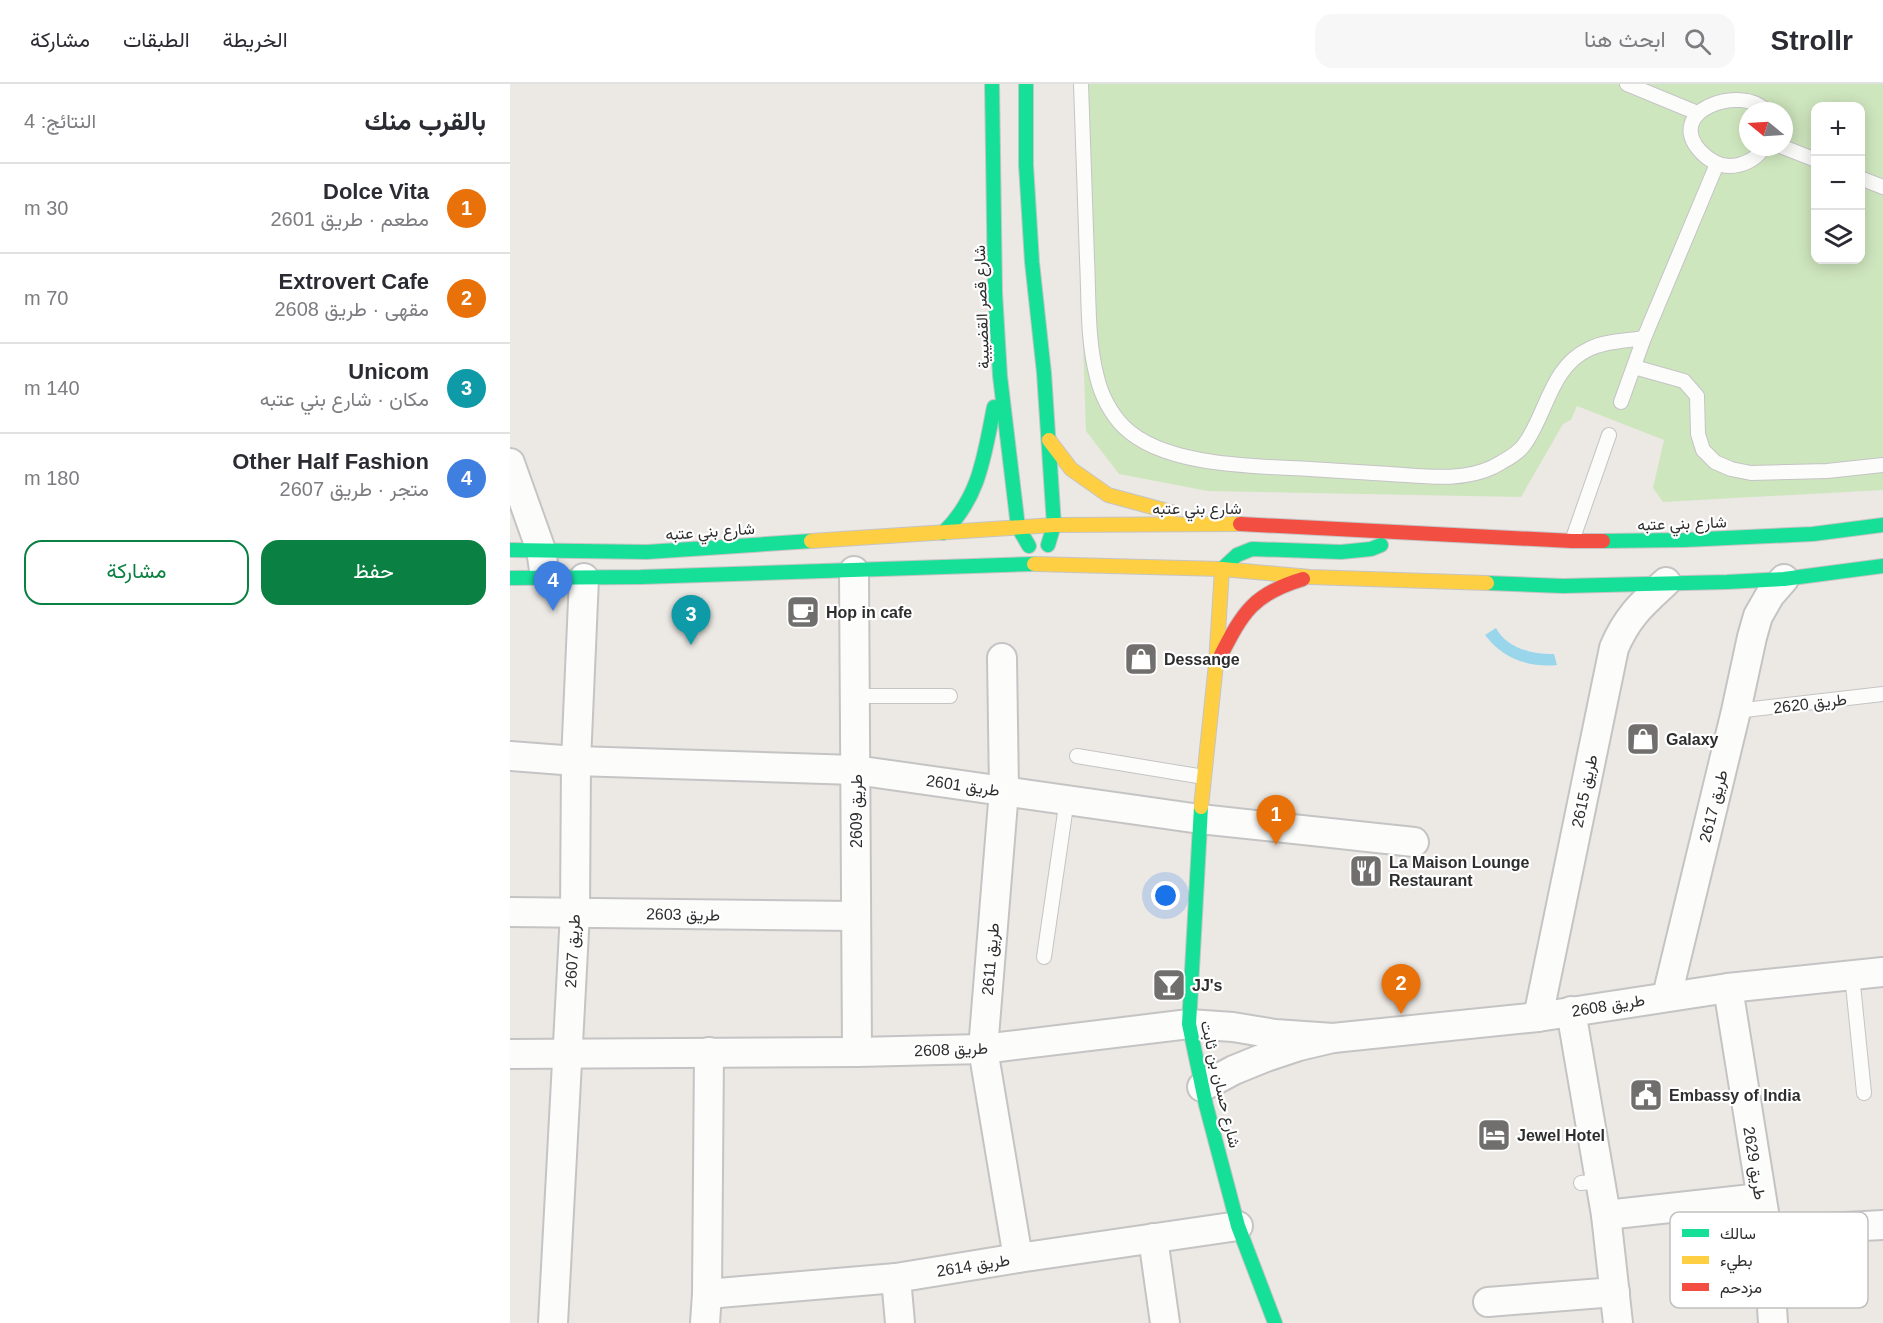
<!DOCTYPE html>
<html lang="ar">
<head>
<meta charset="utf-8">
<style>
  body { margin:0; font-family:Helvetica,Vazirmatn,sans-serif; background:#f7f7f7; color:#2b2b33; direction:rtl }
  .controls { position:absolute; right:18px; top:18px; display:grid; overflow:hidden; border-radius:12px; box-shadow:0 3px 15px #0003 }
  .controls button { width:54px; height:54px; display:grid; place-items:center; padding:0; border:0; border-bottom:2px solid #e1e1e2; background:#fff; color:#2b2b33; font:30px sans-serif }
  .compass { position:absolute; left:1229px; top:18px; width:54px; height:54px; border-radius:50%; background:#fff; box-shadow:0 3px 15px #0003; rotate:288deg }
  .you { position:absolute; left:656px; top:812px; width:21px; height:21px; margin:-15px; border:4px solid #fff; border-radius:50%; background:#1a73e8; box-shadow:0 0 0 9px #1a73e833 }
  .badge { display:grid; place-items:center; width:39px; height:39px; border-radius:50%; background:#0b8043; color:#fff; font-size:20px; font-weight:700 }
  .pin { position:absolute; translate:-50% -50px; filter:drop-shadow(0 2px 3px #0008) }
  .pin::after { content:''; position:absolute; top:32px; width:21px; height:18px; background:inherit; clip-path:polygon(0 0,100% 0,50% 100%) }
  .list { margin:0; padding:0; list-style:none }
  h2 { display:flex; justify-content:space-between; align-items:center; height:78px; margin:0; padding:0 24px; font-size:26px }
  h2 small { font-size:20px; font-weight:400; color:#7c7c81 }
  .list li { display:grid; grid-template-columns:39px 1fr auto; gap:18px; align-items:center; box-sizing:border-box; height:90px; padding:0 24px; border-top:2px solid #e1e1e2 }
  .list b { display:block; font-size:22px; white-space:nowrap }
  .list p { margin:0; font-size:20px; white-space:nowrap; color:#7c7c81 }
  .list em { font-size:20px; font-style:normal; color:#7c7c81 }
  .actions { display:flex; gap:12px; padding:18px 24px }
  .actions a { flex:1; padding:14px 0; border:2px solid #0b8043; border-radius:18px; text-align:center; font-size:21px; color:#0b8043 }
  .actions .main { background:#0b8043; color:#fff }
  .icon { flex:none; width:33px; height:33px; fill:none; stroke:currentColor; stroke-width:2; stroke-linecap:round; stroke-linejoin:round }
  .map { position:relative; flex:none; width:1373px; height:1239px; overflow:hidden; direction:ltr }
  header { display:flex; align-items:center; gap:36px; box-sizing:border-box; height:84px; padding:0 30px; background:#fff; border-bottom:2px solid #e1e1e2 }
  header strong { font-size:28px }
  nav { display:flex; gap:33px; margin-inline-start:auto; font-size:21px }
  .search { width:420px; height:54px; background:#f7f7f7; display:flex; align-items:center; gap:15px; box-sizing:border-box; padding:0 21px; border-radius:18px; color:#7c7c81; font-size:22px }
  main { display:flex }
  aside { flex:1; background:#fff }
  .map>svg:first-child { display:block }
  .green { fill:#cee6be; fill-rule:evenodd }
  .water { fill:#99d6ec }
  .lines { fill:none; stroke-linecap:round; stroke-linejoin:round }
  .lane-casing { stroke:#c5c4c5; stroke-width:16 }
  .street-casing { stroke:#c5c4c5; stroke-width:32 }
  .fast-casing { stroke:#c5c4c5; stroke-width:16 }
  .slow-casing { stroke:#c5c4c5; stroke-width:16 }
  .jam-casing { stroke:#c5c4c5; stroke-width:16 }
  .lane { stroke:#fcfcfb; stroke-width:14 }
  .street { stroke:#fcfcfb; stroke-width:28 }
  .fast { stroke:#16e098; stroke-width:14 }
  .slow { stroke:#ffcf43; stroke-width:14 }
  .jam { stroke:#f24e42; stroke-width:14 }
  .labels { text-anchor:middle; stroke-width:4.5; stroke-linejoin:round; paint-order:stroke }
  .street-label { font-size:16px; fill:#2e2e2e; stroke:#fff }
  .poi-label { font-size:16px; font-weight:bold; fill:#2e2e2e; stroke:#fff; text-anchor:start }
  .key { fill:#fff; stroke:#c0c0c0; stroke-width:1.5 }
  .key-label { font-size:16px; fill:#2e2e2e }
</style>
</head>
<body>
<header>
<strong>Strollr</strong>
<div class="search"><svg class="icon" aria-label="search" viewBox="0 0 24 24"><circle cx="10" cy="10" r="6"/><path d="M15 15l6 6"/></svg>ابحث هنا</div>
<nav><a>الخريطة</a><a>الطبقات</a><a>مشاركة</a></nav>
</header>
<main>
<div class="map">
<svg width="1373" height="1239" viewBox="0 0 1373 1239">
  <rect width="100%" height="100%" fill="#ece8e4"/>
  <path class="green" d="M564 0H1373V406L1153 418 1143 404 1154 356 1067 322 1061 336 1053 340 1011 413 698 407 609 390 576 347ZM1306 22H1350V176H1306ZM1238 27H1274V63H1238Z"/>
  <path class="water" d="M986 544C996 564 1024 571 1044 570L1047 581C1019 584 992 574 975 551Z"/>
  <g class="lines">
    <defs>
      <g id="lane">
        <path d="M571 0C573 58 575 117 577 175 579 214 577 256 587 293 591 311 601 330 614 343 655 383 746 382 800 385 827 387 854 388 880 390 914 392 952 398 983 383 993 377 1007 371 1014 361 1037 330 1040 283 1079 265 1095 257 1116 257 1134 254"/>
        <polyline points="1117,0 1185,28"/>
        <path d="M1254 63C1247 75 1233 82 1219 82 1208 82 1199 76 1191 68 1152 26 1233 0 1256 27"/>
        <polyline points="1273,63 1306,76"/>
        <polyline points="1350,94 1373,103"/>
        <polyline points="1124,283 1174,297 1187,312 1188,350 1193,366 1205,378 1221,385 1241,389 1317,387 1373,381"/>
        <polyline points="1111,318 1134,254 1207,80"/>
        <polyline points="1062,457 1099,351"/>
        <polyline points="345,612 440,612"/>
        <polyline points="1226,627 1373,610"/>
        <polyline points="567,672 694,693"/>
        <polyline points="534,873 557,715"/>
        <polyline points="1342,891 1354,1009"/>
        <polyline points="1071,1099 1090,1097"/>
      </g>
      <g id="street">
        <polyline points="0,379 31,466 34,486"/>
        <polyline points="344,487 347,968"/>
        <polyline points="492,574 494,706 473,965 508,1174"/>
        <polyline points="0,672 66,677 345,686 690,735 904,758"/>
        <polyline points="0,828 346,832"/>
        <polyline points="1218,904 1257,1147 1263,1239"/>
        <polyline points="1157,912 1226,627 1242,553 1248,532 1260,511 1274,495"/>
        <polyline points="1061,927 1096,1131 1108,1239"/>
        <path d="M1028 933 1104 564C1117 533 1132 520 1156 498"/>
        <polyline points="0,970 347,968 473,965 679,940 723,943 765,950 823,954"/>
        <polyline points="692,1003 724,986 756,973 789,962 823,954 1028,933 1218,904 1373,888"/>
        <polyline points="1096,1131 1251,1114"/>
        <polyline points="1257,1147 1373,1141"/>
        <polyline points="643,1154 655,1239"/>
        <polyline points="386,1194 390,1239"/>
        <polyline points="197,1210 386,1194 508,1174 728,1142"/>
        <polyline points="978,1218 1105,1208"/>
        <polyline points="43,1239 65,829 66,677 74,494"/>
        <polyline points="195,1239 197,1210 199,968"/>
      </g>
      <g id="fast">
        <polyline points="482,0 485,208 490,292 508,443 519,462"/>
        <polyline points="516,0 516,81 522,178 534,289 544,441 538,461"/>
        <path d="M433 449C470 413 474 372 484 323"/>
        <polyline points="1093,457 1174,456 1303,450 1373,441"/>
        <polyline points="0,466 137,468 301,457"/>
        <polyline points="712,485 727,471 742,465 831,468 861,465 871,461"/>
        <polyline points="0,494 131,493 524,480"/>
        <polyline points="977,499 1053,502 1217,498 1274,495 1373,482"/>
        <polyline points="691,723 679,940 696,1021 728,1142 765,1239"/>
      </g>
      <g id="slow">
        <polyline points="539,356 561,385 598,411 661,428"/>
        <polyline points="301,457 544,441 730,440"/>
        <polyline points="524,480 712,485 800,493 977,499"/>
        <polyline points="691,723 706,580 712,485"/>
      </g>
      <g id="jam">
        <polyline points="730,440 1062,457 1093,457"/>
        <path d="M710 573C733 528 743 510 793 495"/>
      </g>
    </defs>
    <use href="#lane" class="lane-casing"/>
    <use href="#street" class="street-casing"/>
    <use href="#fast" class="fast-casing"/>
    <use href="#slow" class="slow-casing"/>
    <use href="#jam" class="jam-casing"/>
    <use href="#lane" class="lane"/>
    <use href="#street" class="street"/>
    <use href="#fast" class="fast"/>
    <use href="#slow" class="slow"/>
    <use href="#jam" class="jam"/>
  </g>
  <defs>
    <symbol id="cafe-square" viewBox="-11 -11 22 22"><rect x="-9" y="-9" width="18" height="18" rx="4" fill="#706f6e" stroke="#fff"/><path d="M-5.5-4.5H6V0H3Q3 3.5 0 3.5H-2.5Q-5.5 3.5-5.5 0ZM3-3.2v2h1.7v-2ZM-6 4.5H4V6H-6Z" fill="#fff"/></symbol>
    <symbol id="shop-square" viewBox="-11 -11 22 22"><rect x="-9" y="-9" width="18" height="18" rx="4" fill="#706f6e" stroke="#fff"/><path d="M-5-2.5h2.3a2.7 3.5 0 0 1 5.4 0H5L5.5 6h-11ZM-1.5-2.5h3a1.5 2.3 0 0 0-3 0Z" fill="#fff"/></symbol>
    <symbol id="restaurant-square" viewBox="-11 -11 22 22"><rect x="-9" y="-9" width="18" height="18" rx="4" fill="#706f6e" stroke="#fff"/><path d="M-5-6h1v4h1v-4h1v4h1v-4h1v5L-1.5 .5V6h-2V.5L-5-1ZM5-6V6H3V1.5H1.5Q1.5-4 5-6Z" fill="#fff"/></symbol>
    <symbol id="bar-square" viewBox="-11 -11 22 22"><rect x="-9" y="-9" width="18" height="18" rx="4" fill="#706f6e" stroke="#fff"/><path d="M-6-5H6L.8 .8V4.5H3.5V6h-7V4.5H-.8V.8Z" fill="#fff"/></symbol>
    <symbol id="civic-square" viewBox="-11 -11 22 22"><rect x="-9" y="-9" width="18" height="18" rx="4" fill="#706f6e" stroke="#fff"/><path d="M-.6-6.5H3V-4.5H.6V-3L4-1V1h2V6H-6V1h2V-1L-.6-3ZM-1.2 2.5V6h2.4V2.5Z" fill="#fff"/></symbol>
    <symbol id="hotel-square" viewBox="-11 -11 22 22"><rect x="-9" y="-9" width="18" height="18" rx="4" fill="#706f6e" stroke="#fff"/><path d="M-6-4.5h1.5V1H6V5H4.5V3h-9V5H-6ZM-4 0a1.8 1.8 0 1 1 3.6 0ZM.5 0V-2.5h3Q6-2.5 6 0Z" fill="#fff"/></symbol>
  </defs>
  <g fill-rule="evenodd">
    <use href="#cafe-square" x="274" y="509" width="38" height="38"/>
    <use href="#shop-square" x="612" y="556" width="38" height="38"/>
    <use href="#shop-square" x="1114" y="636" width="38" height="38"/>
    <use href="#restaurant-square" x="837" y="768" width="38" height="38"/>
    <use href="#bar-square" x="640" y="882" width="38" height="38"/>
    <use href="#civic-square" x="1117" y="992" width="38" height="38"/>
    <use href="#hotel-square" x="965" y="1032" width="38" height="38"/>
  </g>
  <g class="labels">
    <g class="street-label">
      <text transform="translate(471 223) rotate(-92)" y="6">شارع قصر القضيبية</text>
      <text x="687" y="430">شارع بني عتبه</text>
      <text transform="translate(1172 439) rotate(-2)" y="6">شارع بني عتبه</text>
      <text transform="translate(200 447) rotate(-4)" y="6">شارع بني عتبه</text>
      <text transform="translate(1300 619) rotate(-7)" y="6">طريق 2620</text>
      <text transform="translate(453 701) rotate(8)" y="6">طريق 2601</text>
      <text transform="translate(1074 707) rotate(-78)" y="6">طريق 2615</text>
      <text transform="translate(1203 722) rotate(-76)" y="6">طريق 2617</text>
      <text transform="translate(346 727) rotate(-90)" y="6">طريق 2609</text>
      <text transform="translate(173 830) rotate(1)" y="6">طريق 2603</text>
      <text transform="translate(62 867) rotate(-87)" y="6">طريق 2607</text>
      <text transform="translate(480 875) rotate(-85)" y="6">طريق 2611</text>
      <text transform="translate(1098 921) rotate(-9)" y="6">طريق 2608</text>
      <text transform="translate(441 965) rotate(-2)" y="6">طريق 2608</text>
      <text transform="translate(711 1000) rotate(77)" y="6">شارع حسان بن ثابت</text>
      <text transform="translate(1245 1079) rotate(81)" y="6">طريق 2629</text>
      <text transform="translate(463 1181) rotate(-9)" y="6">طريق 2614</text>
    </g>
    <g class="poi-label">
      <text x="316" y="534">Hop in cafe</text>
      <text x="654" y="581">Dessange</text>
      <text x="1156" y="661">Galaxy</text>
      <text x="879" y="784">La Maison Lounge<tspan x="879" dy="18">Restaurant</tspan></text>
      <text x="682" y="907">JJ's</text>
      <text x="1159" y="1017">Embassy of India</text>
      <text x="1007" y="1057">Jewel Hotel</text>
    </g>
  </g>
  <rect x="1160" y="1128" width="198" height="96" rx="9" class="key"/>
  <rect x="1172" y="1145" width="27" height="8" fill="#16e098"/>
  <rect x="1172" y="1172" width="27" height="8" fill="#ffcf43"/>
  <rect x="1172" y="1199" width="27" height="8" fill="#f24e42"/>
  <g class="key-label">
    <text x="1210" y="1155">سالك</text>
    <text x="1210" y="1182">بطيء</text>
    <text x="1210" y="1209">مزدحم</text>
  </g>
</svg>
<div class="controls">
<button>+</button>
<button>−</button>
<button><svg class="icon" aria-label="layers" viewBox="0 0 24 24"><path d="M12 4l9 5-9 5-9-5zM3 14l9 5 9-5"/></svg></button>
</div>
<svg class="compass" viewBox="-18 -18 36 36"><path d="M0-13l5 13h-10z" fill="#e53935"/><path d="M0 13l5-13h-10z" fill="#7c7c81"/></svg>
<div class="you"></div>
<div class="pin badge" style="left:766px;top:761px;background:#e8710a">1</div>
<div class="pin badge" style="left:891px;top:930px;background:#e8710a">2</div>
<div class="pin badge" style="left:181px;top:561px;background:#0f9aa8">3</div>
<div class="pin badge" style="left:43px;top:527px;background:#3f7fe0">4</div>
</div>
<aside>
<h2>بالقرب منك<small>النتائج: 4</small></h2>
<ul class="list">
<li><span class="badge" style="background:#e8710a">1</span><div><b>Dolce Vita</b><p>مطعم · طريق 2601</p></div><em>30 m</em></li>
<li><span class="badge" style="background:#e8710a">2</span><div><b>Extrovert Cafe</b><p>مقهى · طريق 2608</p></div><em>70 m</em></li>
<li><span class="badge" style="background:#0f9aa8">3</span><div><b>Unicom</b><p>مكان · شارع بني عتبه</p></div><em>140 m</em></li>
<li><span class="badge" style="background:#3f7fe0">4</span><div><b>Other Half Fashion</b><p>متجر · طريق 2607</p></div><em>180 m</em></li>
</ul>
<div class="actions"><a class="main">حفظ</a><a>مشاركة</a></div>
</aside>
</main>
</body>
</html>
